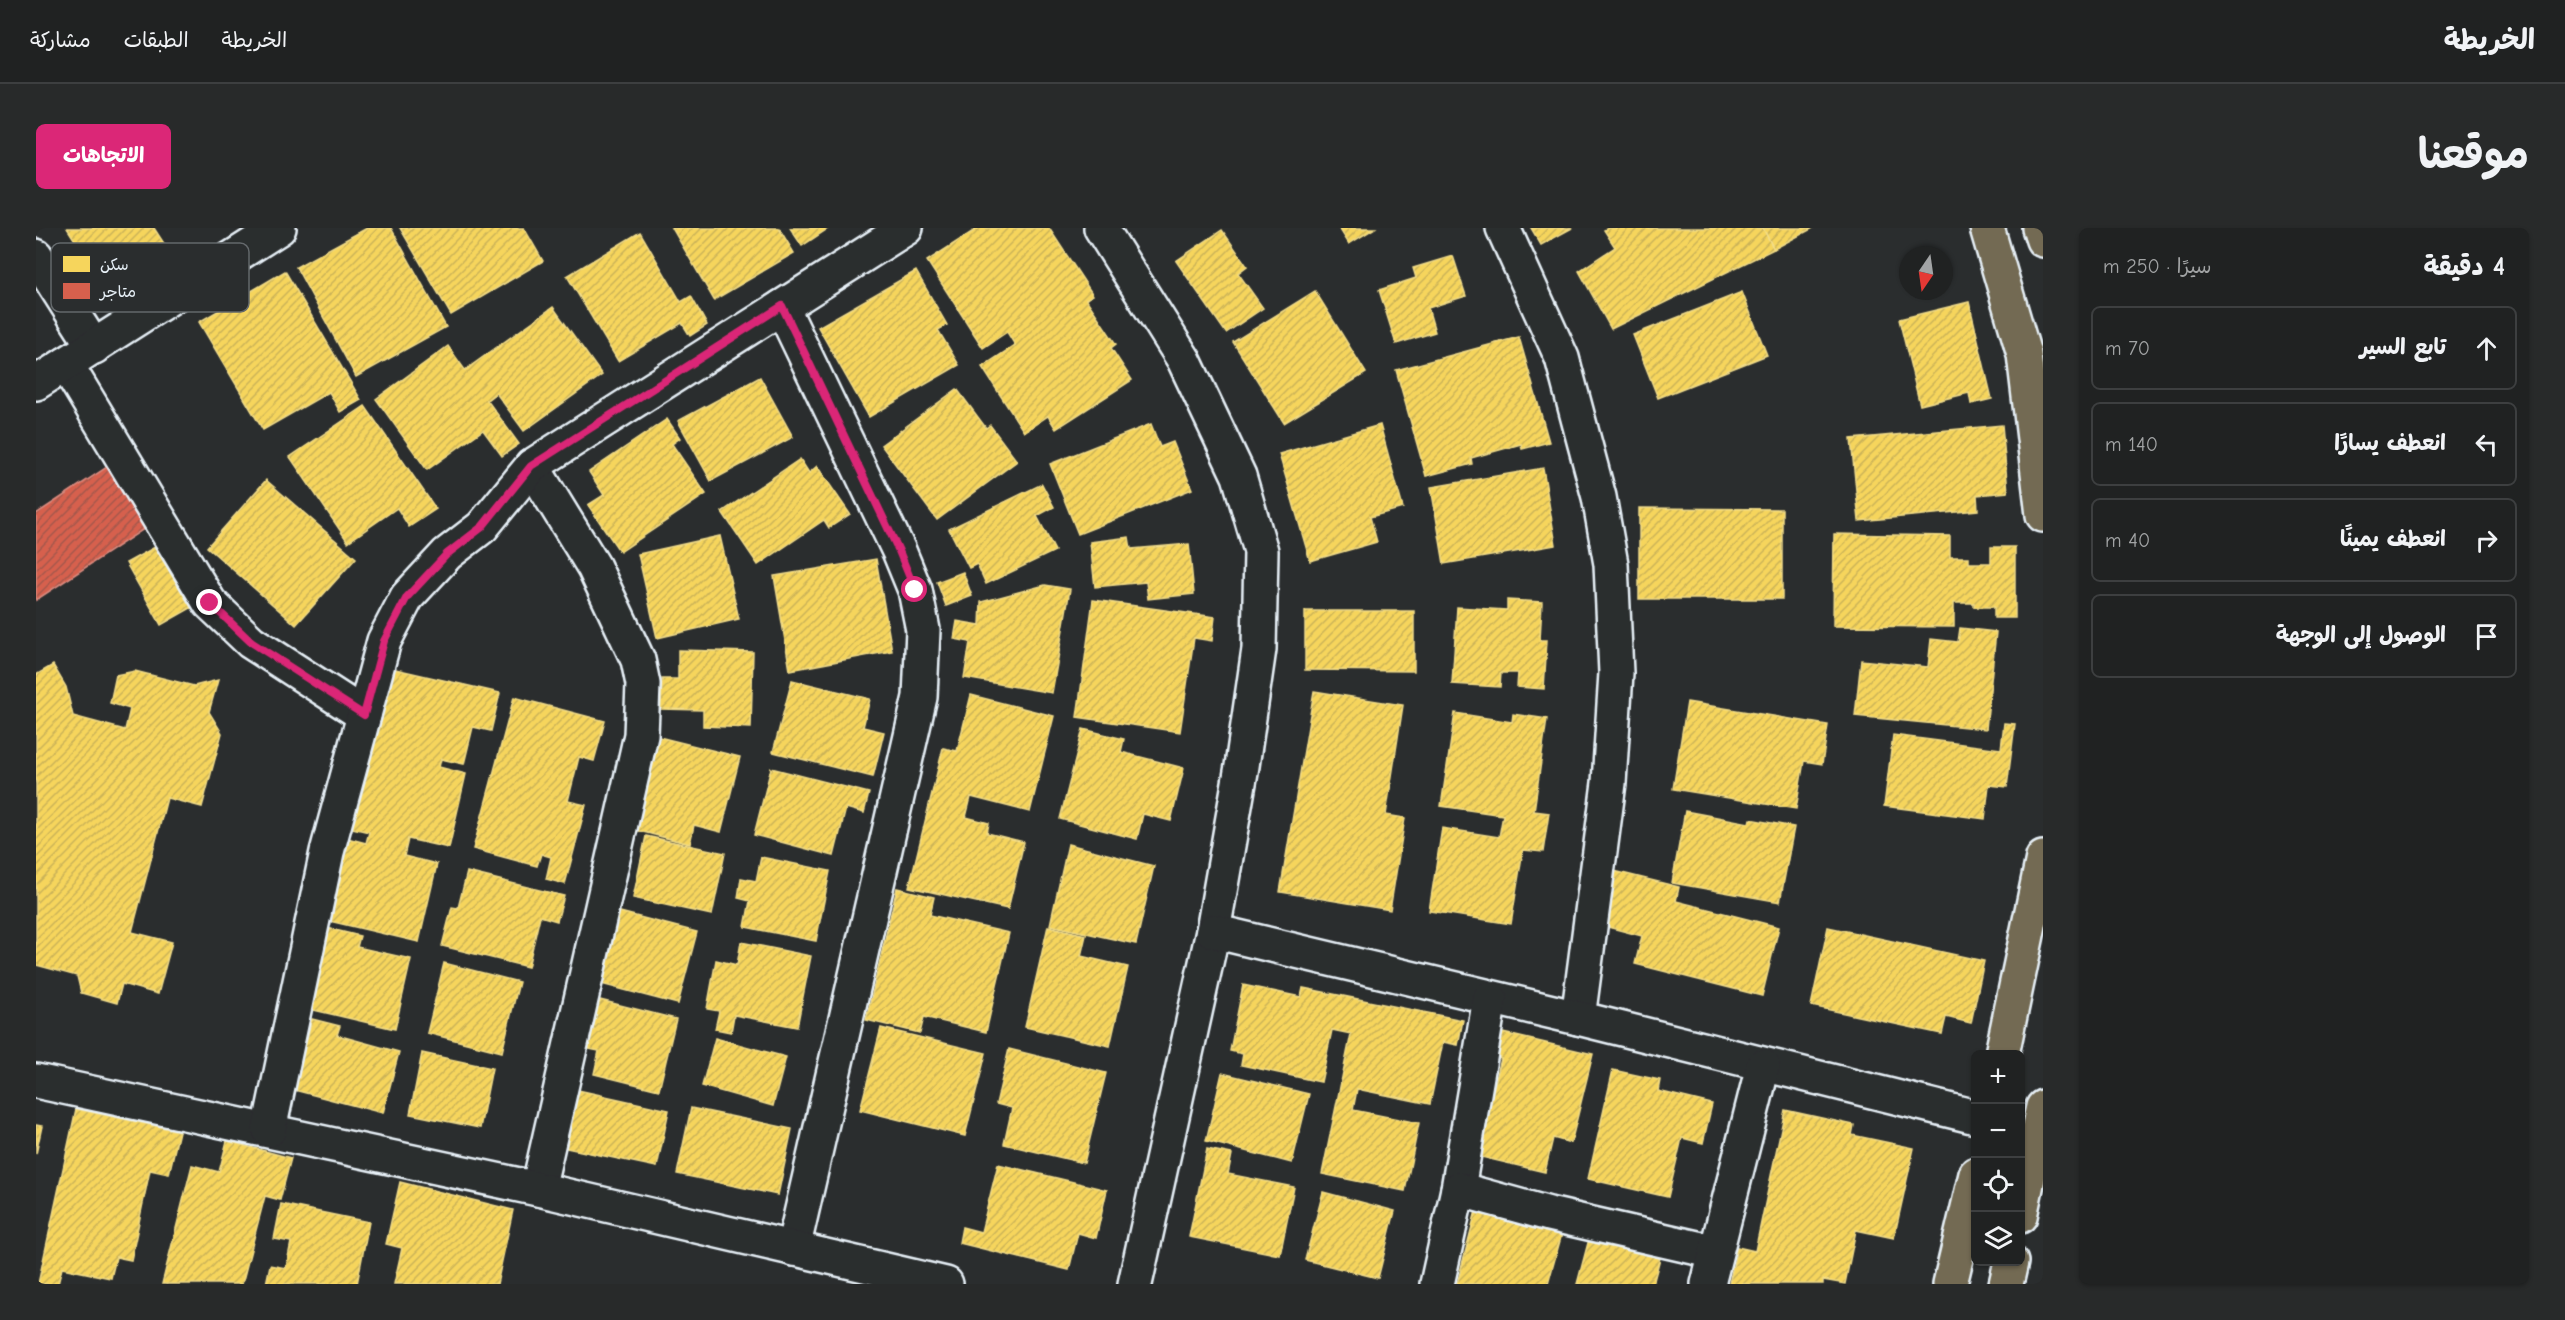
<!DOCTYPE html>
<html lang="ar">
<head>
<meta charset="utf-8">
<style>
  body { margin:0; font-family:"Comic Neue","Playpen Sans Arabic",sans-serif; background:#282a2a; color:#f1f3f6; direction:rtl }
  .controls { position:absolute; right:18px; bottom:18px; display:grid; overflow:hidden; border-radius:9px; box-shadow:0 2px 4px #0004 }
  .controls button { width:54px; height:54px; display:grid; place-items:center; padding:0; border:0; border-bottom:2px solid #3d3f40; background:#202222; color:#f1f3f6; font:30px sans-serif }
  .compass { position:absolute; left:1863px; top:18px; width:54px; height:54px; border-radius:50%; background:#202222; box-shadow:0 2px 4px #0004; rotate:193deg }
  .stop { position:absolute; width:18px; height:18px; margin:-14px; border:4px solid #db2777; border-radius:50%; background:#fff }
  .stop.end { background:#db2777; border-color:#fff; box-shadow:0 2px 6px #0008 }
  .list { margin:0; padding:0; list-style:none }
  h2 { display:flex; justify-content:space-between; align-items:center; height:78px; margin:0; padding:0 24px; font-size:26px }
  h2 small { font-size:20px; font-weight:400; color:#a2a4a5 }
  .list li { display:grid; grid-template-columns:39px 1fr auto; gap:18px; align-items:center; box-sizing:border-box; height:84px; margin:0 12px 12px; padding:0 12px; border:2px solid #3d3f40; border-radius:9px }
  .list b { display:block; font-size:22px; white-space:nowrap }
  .list em { font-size:20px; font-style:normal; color:#a2a4a5 }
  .icon { flex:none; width:33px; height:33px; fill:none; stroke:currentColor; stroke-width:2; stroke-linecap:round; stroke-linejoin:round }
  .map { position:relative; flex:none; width:2007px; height:1056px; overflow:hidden; direction:ltr; border-radius:9px }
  header { display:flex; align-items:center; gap:36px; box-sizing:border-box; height:84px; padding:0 30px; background:#202222; border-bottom:2px solid #3d3f40 }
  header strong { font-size:28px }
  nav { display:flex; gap:33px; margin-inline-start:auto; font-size:21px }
  .intro { display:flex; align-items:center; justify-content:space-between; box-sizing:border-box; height:144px; padding:0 36px }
  h1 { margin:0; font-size:42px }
  .button { padding:15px 27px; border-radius:9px; background:#db2777; color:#fff; font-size:21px; font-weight:700 }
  main { display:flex; gap:36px; padding:0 36px }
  aside { flex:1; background:#202222; border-radius:9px; box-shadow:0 2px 4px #0004 }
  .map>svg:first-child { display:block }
  .homes { fill:url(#homes-hatch); stroke:#f2dd8b; stroke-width:1.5 }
  .shops { fill:url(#shops-hatch); stroke:#db8c80; stroke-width:1.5 }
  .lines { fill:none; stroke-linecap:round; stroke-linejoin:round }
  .minor-casing { stroke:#e8f1f8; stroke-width:38 }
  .major-casing { stroke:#e8f1f8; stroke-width:38 }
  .minor { stroke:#2a2d2e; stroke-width:33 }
  .major { stroke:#736b52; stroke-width:33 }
  .route { stroke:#db2777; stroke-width:8 }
  .key { fill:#2a2d2e; stroke:#63686b; stroke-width:1.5 }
  .key-label { font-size:16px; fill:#e8f1f8 }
</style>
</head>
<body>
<header>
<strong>الخريطة</strong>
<nav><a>الخريطة</a><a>الطبقات</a><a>مشاركة</a></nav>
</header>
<div class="intro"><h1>موقعنا</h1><a class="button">الاتجاهات</a></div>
<main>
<aside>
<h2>4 دقيقة<small>سيرًا · 250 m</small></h2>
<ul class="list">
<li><svg class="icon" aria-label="ahead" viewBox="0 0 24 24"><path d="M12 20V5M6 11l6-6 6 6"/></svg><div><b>تابع السير</b></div><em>70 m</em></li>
<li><svg class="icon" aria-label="left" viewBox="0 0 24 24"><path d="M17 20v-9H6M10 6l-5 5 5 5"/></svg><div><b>انعطف يسارًا</b></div><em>140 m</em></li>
<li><svg class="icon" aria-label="right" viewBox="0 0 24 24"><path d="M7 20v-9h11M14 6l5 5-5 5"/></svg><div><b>انعطف يمينًا</b></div><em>40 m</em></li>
<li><svg class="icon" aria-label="arrive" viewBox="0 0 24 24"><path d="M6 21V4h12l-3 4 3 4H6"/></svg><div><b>الوصول إلى الوجهة</b></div></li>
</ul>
</aside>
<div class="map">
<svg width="2007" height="1056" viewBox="0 0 2007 1056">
  <defs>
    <pattern id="homes-hatch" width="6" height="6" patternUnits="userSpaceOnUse" patternTransform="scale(1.5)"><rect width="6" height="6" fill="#f6d55c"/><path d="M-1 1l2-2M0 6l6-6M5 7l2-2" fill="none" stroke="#cab258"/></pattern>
    <pattern id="shops-hatch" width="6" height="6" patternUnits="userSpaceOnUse" patternTransform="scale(1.5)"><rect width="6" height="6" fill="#d6604d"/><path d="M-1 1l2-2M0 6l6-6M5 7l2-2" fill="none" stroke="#a4584c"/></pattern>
  </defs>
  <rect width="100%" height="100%" fill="#2a2d2e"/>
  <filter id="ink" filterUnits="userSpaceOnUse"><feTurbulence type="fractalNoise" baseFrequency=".0167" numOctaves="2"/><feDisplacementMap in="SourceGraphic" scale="12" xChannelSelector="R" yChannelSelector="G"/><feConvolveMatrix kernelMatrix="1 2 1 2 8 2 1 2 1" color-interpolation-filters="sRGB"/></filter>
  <g filter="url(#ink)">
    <g class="homes">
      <polygon points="31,0 118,0 129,17 98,36 88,19 56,39"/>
      <polygon points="331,0 355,0 410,99 320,149 260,39"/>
      <polygon points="364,0 488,0 507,33 415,87"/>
      <polygon points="636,0 743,0 758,25 678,72"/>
      <polygon points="754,0 793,0 766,18"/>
      <polygon points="942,0 1013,0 1057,67 1050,71 1080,116 1075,120 1096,152 1020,201 1012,188 988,204 946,139 979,117 971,104 947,120 891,33"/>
      <polygon points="1303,0 1339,0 1313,16"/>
      <polygon points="1495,0 1536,0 1505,17"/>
      <polygon points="1572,0 1727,0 1738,21 1575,101 1543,43 1579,19 1568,2"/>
      <polygon points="1727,0 1777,0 1738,21"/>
      <polygon points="1186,2 1211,38 1202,45 1227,80 1190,105 1140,33"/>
      <polygon points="604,4 645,74 655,68 671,97 654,108 646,95 582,133 531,48"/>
      <polygon points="1417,28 1430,68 1392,80 1399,104 1360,116 1343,62 1380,50 1377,40"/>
      <polygon points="249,43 325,172 304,184 293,164 227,202 163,94"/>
      <polygon points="880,43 911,97 902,102 923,137 833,189 782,99"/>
      <polygon points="1279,63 1330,145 1248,195 1197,114"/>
      <polygon points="1706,64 1731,127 1622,170 1597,107"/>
      <polygon points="1933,74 1956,171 1935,176 1933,165 1884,177 1863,91"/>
      <polygon points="517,79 566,147 488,203 460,165 451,172 483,216 466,228 447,202 391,242 340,171 412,118 429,142"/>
      <polygon points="1483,109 1513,214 1486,221 1485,216 1435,230 1436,236 1390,248 1360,142"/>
      <polygon points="724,149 757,209 675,253 642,193"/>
      <polygon points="921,161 950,200 954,197 981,233 901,292 845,217"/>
      <polygon points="329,178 400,281 373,299 361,280 312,314 254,229"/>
      <polygon points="631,191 644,210 636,216 670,266 584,324 552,277 568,267 553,244"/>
      <polygon points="1115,196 1124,219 1137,214 1156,261 1042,306 1014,236"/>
      <polygon points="1344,197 1367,280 1334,289 1341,314 1274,333 1243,226"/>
      <polygon points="1966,197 1972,264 1941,267 1942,282 1823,293 1815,211"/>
      <polygon points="764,231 773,245 781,238 814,286 793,300 788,292 722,337 686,284"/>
      <polygon points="1507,240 1520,317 1408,336 1395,259"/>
      <polygon points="230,252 320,330 260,397 171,319"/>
      <polygon points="1006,256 1018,279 1001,288 1019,323 950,356 941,336 933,340 913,301"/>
      <polygon points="1603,280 1746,281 1746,371 1603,371"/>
      <polygon points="1798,306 1914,308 1914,329 1933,329 1933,335 1955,335 1955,319 1979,319 1979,390 1958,390 1958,379 1938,379 1938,375 1918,375 1918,399 1797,398"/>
      <polygon points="684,308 703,391 621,410 602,326"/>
      <polygon points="1093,309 1095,321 1153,316 1158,366 1112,371 1110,354 1059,359 1054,314"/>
      <polygon points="119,319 155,380 125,397 90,335"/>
      <polygon points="840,331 856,423 754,442 738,348"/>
      <polygon points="927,344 936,368 910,378 901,354"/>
      <polygon points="1009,357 1034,361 1016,465 928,450 934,414 918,411 921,393 944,397 945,374"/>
      <polygon points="1057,372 1179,389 1176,413 1158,410 1144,504 1041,489"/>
      <polygon points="1471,372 1506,374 1504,412 1511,412 1508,461 1481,459 1482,445 1465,445 1464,459 1416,456 1421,379 1471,382"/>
      <polygon points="1269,383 1378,383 1378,443 1269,442"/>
      <polygon points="1924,400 1960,404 1950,501 1819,488 1825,432 1892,439 1895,411 1922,414"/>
      <polygon points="642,422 717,424 715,500 667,498 667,482 625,481 626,451 642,451"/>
      <polygon points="17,437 30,459 37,488 89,502 94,481 74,475 80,447 99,443 158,458 182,452 173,484 186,505 166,579 131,570 96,704 136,714 122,766 86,756 81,775 45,765 41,748 0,737 0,447"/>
      <polygon points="355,440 464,465 455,503 437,499 428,536 405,531 403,539 430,546 413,620 372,611 368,628 401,636 383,714 293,693 311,610 330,615 333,604 316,600 344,473"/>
      <polygon points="756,452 834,471 827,499 848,504 837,549 737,524"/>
      <polygon points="1278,463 1367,477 1350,587 1369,590 1354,682 1244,664"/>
      <polygon points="935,467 1018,488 994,584 935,569 930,589 953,595 951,605 988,614 972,681 873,659 907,520 921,523"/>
      <polygon points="478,469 569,493 558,533 543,529 532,573 550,577 529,656 510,651 515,629 505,626 501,638 437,621"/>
      <polygon points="1651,474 1792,497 1786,536 1768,533 1760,581 1637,561"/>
      <polygon points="1419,485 1476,494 1477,486 1511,491 1498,583 1513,585 1507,624 1487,622 1475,696 1393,683 1406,600 1463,609 1467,587 1405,578"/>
      <polygon points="1968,495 1979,496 1971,559 1953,557 1949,591 1848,578 1857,507 1965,521"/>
      <polygon points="1047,501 1088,511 1085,524 1148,540 1135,593 1107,586 1101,611 1024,591"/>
      <polygon points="623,509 704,529 685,604 658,597 654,616 599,602"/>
      <polygon points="735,540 833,565 828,585 810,580 798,628 718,607"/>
      <polygon points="1649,583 1713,595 1714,591 1758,599 1744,674 1636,655"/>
      <polygon points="610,608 689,625 676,687 597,670"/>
      <polygon points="1032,616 1118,638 1100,716 1014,697"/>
      <polygon points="725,629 794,643 780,713 709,699 714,673 702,670 705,650 720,653"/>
      <polygon points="1578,643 1643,659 1640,673 1743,699 1726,768 1599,736 1606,708 1564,697"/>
      <polygon points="431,644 528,668 521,693 504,688 492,739 406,718 416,679 422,680"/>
      <polygon points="861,660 898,669 894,687 973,705 950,804 888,789 884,805 830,792"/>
      <polygon points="584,684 661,704 642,776 565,756"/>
      <polygon points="1012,698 1050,707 1045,728 1092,739 1074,818 989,799"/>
      <polygon points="1792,699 1948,733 1935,795 1910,789 1906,806 1775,778"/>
      <polygon points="291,700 324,708 321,719 375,731 359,801 273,781"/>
      <polygon points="705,714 775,728 761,799 698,787 695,804 679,801 683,783 671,781 680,732 701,737"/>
      <polygon points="408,735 483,754 466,824 391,805"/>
      <polygon points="1207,757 1265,769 1267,760 1427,792 1422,817 1407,814 1394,876 1321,861 1317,882 1383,895 1369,963 1286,946 1315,806 1296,802 1285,854 1205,837 1207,826 1194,823"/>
      <polygon points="560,771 640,791 623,862 558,846 563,823 548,820"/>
      <polygon points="276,791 304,798 301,807 363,824 347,885 258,862"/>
      <polygon points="845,800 950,825 929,908 824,882"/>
      <polygon points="1454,802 1557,826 1535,915 1517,910 1509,944 1441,928 1465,831 1448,827"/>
      <polygon points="679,810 750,829 737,878 666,858"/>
      <polygon points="973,821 1070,845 1048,935 968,916 976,880 960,876"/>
      <polygon points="386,825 456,840 444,900 374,886"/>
      <polygon points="1577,842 1624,852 1622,863 1676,876 1667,915 1646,910 1632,969 1552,951"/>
      <polygon points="1186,845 1273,866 1256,935 1170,913"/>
      <polygon points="542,862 633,882 621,939 530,920"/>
      <polygon points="655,880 756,901 742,967 641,946"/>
      <polygon points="40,881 143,903 133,946 114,942 95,1032 80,1029 75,1050 26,1040 22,1056 2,1056"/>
      <polygon points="1749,882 1818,897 1816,907 1878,920 1858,1010 1820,1002 1809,1056 1787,1052 1787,1056 1693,1056 1701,1019 1719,1023"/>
      <polygon points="0,897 6,898 0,926"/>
      <polygon points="191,913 255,930 244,972 229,968 206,1056 126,1056 156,937 183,944"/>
      <polygon points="1171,921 1196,926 1192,946 1258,959 1244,1027 1153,1009"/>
      <polygon points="962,936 1071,962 1060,1010 1042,1005 1033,1042 923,1015 926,999 945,1004"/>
      <polygon points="364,954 477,982 461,1056 358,1056 366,1020 350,1016"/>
      <polygon points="1287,964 1359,983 1342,1050 1269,1032"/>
      <polygon points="245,976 333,994 321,1056 230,1056 234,1037 250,1040 255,1014 238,1011"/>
      <polygon points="1441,979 1527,1002 1512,1056 1421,1056"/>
      <polygon points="1553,1011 1624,1030 1617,1056 1541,1056"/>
    </g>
    <polygon class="shops" points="80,233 120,293 0,372 0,286"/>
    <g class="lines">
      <defs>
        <g id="minor">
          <polyline points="1065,0 1148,132 1203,248 1225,323 1223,421 1206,538 1177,703 1099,1056"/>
          <polyline points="1467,0 1526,130 1563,269 1575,336 1580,445 1573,555 1542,790"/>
          <polyline points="0,28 58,119"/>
          <polyline points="746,79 863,323 879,362 887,402 884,469 757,1021"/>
          <polyline points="30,136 174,375 215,414 328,487"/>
          <polyline points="0,155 243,0"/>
          <polyline points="496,238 558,339 602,432 607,456 605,507 502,961"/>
          <polyline points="1177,703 1542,790 1940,889"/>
          <polyline points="0,853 502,961 910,1056"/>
          <polyline points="233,902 291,624 348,413 371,369 411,326 446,299 496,238 870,0"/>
          <polyline points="1422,961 1454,770"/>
          <polyline points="1401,1056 1422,961 1513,986 1679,1024"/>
          <polyline points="1672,1056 1727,838"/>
        </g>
        <g id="major">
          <polyline points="1951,0 1988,126 2007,287"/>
          <polyline points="2003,0 2007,12"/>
          <polyline points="1966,826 2007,630"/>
          <polyline points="1984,988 2007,879"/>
          <polyline points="1914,1056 1940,946"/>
          <polyline points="1970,1056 1975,1034"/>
        </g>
      </defs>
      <use href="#minor" class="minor-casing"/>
      <use href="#major" class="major-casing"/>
      <use href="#minor" class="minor"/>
      <use href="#major" class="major"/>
    </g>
  </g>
  <g class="lines" filter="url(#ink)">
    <polyline class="route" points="174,375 215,414 328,487 348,413 371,369 411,326 446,299 495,238 746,78 863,323 879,362"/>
  </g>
  <rect x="15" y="15" width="198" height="69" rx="9" class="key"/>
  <rect x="27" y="28" width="27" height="16" fill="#f6d55c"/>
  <rect x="27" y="55" width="27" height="16" fill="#d6604d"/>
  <g class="key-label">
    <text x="64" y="42">سكن</text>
    <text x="64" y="69">متاجر</text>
  </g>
</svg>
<div class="controls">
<button>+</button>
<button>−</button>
<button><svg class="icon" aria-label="locate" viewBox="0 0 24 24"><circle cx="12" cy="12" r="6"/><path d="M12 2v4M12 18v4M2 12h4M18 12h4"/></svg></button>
<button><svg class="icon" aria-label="layers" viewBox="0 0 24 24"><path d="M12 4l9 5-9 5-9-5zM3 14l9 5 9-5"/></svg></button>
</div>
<svg class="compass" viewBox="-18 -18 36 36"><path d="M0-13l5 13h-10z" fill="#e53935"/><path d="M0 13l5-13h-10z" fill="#a2a4a5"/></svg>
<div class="stop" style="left:879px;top:362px"></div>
<div class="stop end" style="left:174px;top:375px"></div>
</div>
</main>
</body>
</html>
